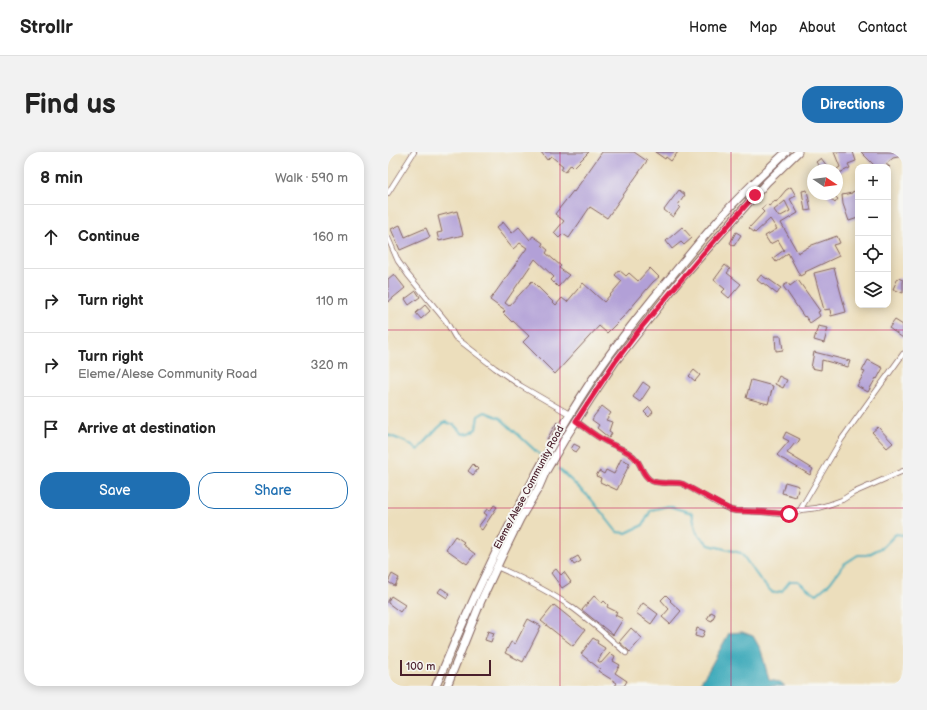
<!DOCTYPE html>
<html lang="en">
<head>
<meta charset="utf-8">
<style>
  body { margin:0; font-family:"Balsamiq Sans",sans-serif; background:#f2f2f2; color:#222 }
  .controls { position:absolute; right:12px; top:12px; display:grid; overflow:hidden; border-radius:8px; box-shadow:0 2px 10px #0003 }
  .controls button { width:36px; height:36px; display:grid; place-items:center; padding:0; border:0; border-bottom:1px solid #e0e0e0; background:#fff; color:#222; font:20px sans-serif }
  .compass { position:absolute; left:419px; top:12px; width:36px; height:36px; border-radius:50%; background:#fff; box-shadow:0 2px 10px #0003; rotate:103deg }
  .scale { position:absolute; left:12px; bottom:10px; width:91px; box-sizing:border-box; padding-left:4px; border:2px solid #4a1f2b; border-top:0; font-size:11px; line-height:14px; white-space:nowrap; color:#4a1f2b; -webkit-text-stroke:3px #f6f6f2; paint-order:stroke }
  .stop { position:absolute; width:12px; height:12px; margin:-9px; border:3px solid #e11d48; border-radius:50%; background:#fff }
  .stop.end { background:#e11d48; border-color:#fff; box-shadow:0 1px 4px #0008 }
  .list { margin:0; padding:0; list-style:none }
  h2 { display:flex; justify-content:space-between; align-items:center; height:52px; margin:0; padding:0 16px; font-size:17px }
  h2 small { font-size:13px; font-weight:400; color:#767676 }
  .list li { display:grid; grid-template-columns:26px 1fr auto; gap:12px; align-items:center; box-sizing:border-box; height:64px; padding:0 16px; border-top:1px solid #e0e0e0 }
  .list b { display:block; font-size:15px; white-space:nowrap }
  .list p { margin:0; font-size:13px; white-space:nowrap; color:#767676 }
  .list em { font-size:13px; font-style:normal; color:#767676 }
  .actions { display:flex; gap:8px; padding:12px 16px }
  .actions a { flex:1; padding:9px 0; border:1px solid #1f6fb2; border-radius:16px; text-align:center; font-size:14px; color:#1f6fb2 }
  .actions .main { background:#1f6fb2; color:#fff }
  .icon { flex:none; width:22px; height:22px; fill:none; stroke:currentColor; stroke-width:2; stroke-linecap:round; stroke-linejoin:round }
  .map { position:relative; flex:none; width:515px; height:534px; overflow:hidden; border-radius:16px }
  header { display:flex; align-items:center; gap:24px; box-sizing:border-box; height:56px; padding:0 20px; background:#fff; border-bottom:1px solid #e0e0e0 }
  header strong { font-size:19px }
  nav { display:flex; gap:22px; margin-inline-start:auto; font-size:14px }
  .intro { display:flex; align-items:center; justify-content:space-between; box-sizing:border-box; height:96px; padding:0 24px }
  h1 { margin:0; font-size:28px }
  .button { padding:10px 18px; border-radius:16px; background:#1f6fb2; color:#fff; font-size:14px; font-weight:700 }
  main { display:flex; gap:24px; padding:0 24px }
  aside { flex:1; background:#fff; border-radius:16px; box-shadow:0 2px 10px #0003 }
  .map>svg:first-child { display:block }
  .water { fill:#3ba9b9; stroke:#426472 }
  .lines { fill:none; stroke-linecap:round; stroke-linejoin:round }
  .stream { stroke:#3ba9b9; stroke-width:2 }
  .building { fill:#b2a0d7; fill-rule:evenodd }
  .street-casing { stroke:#83625e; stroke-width:6 }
  .primary-casing { stroke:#83625e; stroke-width:9 }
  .street { stroke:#fff; stroke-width:4.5 }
  .primary { stroke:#fff; stroke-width:7 }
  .route { stroke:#e11d48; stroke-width:5 }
  .grid { fill:none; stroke:#c2185b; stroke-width:1; stroke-opacity:0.55 }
  .labels { text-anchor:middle; stroke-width:4; stroke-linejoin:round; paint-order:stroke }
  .street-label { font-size:10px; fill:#4a1f2b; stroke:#f6f6f2 }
</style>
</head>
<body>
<header>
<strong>Strollr</strong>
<nav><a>Home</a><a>Map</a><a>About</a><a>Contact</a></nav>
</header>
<div class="intro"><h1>Find us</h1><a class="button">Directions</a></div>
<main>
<aside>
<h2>8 min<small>Walk · 590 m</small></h2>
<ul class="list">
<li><svg class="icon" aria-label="ahead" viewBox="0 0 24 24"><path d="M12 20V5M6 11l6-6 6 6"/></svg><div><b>Continue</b></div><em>160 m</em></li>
<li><svg class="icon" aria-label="right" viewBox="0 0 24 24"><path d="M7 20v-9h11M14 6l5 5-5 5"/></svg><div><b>Turn right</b></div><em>110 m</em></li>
<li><svg class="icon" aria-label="right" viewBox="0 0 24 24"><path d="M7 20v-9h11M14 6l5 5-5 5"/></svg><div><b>Turn right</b><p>Eleme/Alese Community Road</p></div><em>320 m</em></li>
<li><svg class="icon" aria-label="arrive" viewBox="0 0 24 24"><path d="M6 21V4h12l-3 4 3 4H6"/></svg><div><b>Arrive at destination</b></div></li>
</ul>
<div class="actions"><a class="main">Save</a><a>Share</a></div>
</aside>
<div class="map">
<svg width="515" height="534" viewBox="0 0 515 534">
  <rect width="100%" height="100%" fill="#f6f6f2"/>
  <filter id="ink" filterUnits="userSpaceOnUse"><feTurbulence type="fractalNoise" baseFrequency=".025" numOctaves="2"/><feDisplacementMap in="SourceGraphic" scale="8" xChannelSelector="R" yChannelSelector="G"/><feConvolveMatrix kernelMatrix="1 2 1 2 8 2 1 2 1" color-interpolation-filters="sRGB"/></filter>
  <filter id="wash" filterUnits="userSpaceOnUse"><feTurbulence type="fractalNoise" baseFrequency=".012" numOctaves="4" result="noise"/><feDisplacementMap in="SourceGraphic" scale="16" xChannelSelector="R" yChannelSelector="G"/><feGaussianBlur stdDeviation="0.9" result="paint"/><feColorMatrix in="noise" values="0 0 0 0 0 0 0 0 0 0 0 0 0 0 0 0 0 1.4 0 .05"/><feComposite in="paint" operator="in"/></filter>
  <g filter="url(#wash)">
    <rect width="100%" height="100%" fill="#ecdebc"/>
    <polygon class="water" points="354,480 365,484 373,498 381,528 392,530 397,534 310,534 320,519 341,481"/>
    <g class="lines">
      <g class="stream">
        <polyline points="0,283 18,290 30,298 50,276 57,270 66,273 75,282 82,281 88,277 90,264 97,260 112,266 151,302"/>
        <polyline points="171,317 203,347 229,380 238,381 255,373 263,358 280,354 304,361 309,381 321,393 353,401 374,430 385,441 394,439 402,429 410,429 421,438 429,442 442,431 456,412 470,403 479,403 495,395 508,382 515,383"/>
      </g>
    </g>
    <g id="blocks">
      <g class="building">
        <polygon points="153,0 201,0 186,15 183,12 177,20 173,17 175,14 163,4 159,8"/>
        <polygon points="214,0 246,0 259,9 219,66 202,55 181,86 175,82 171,86 166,81 176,69 167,62 185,39 186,40"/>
        <polygon points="267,0 290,0 283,9 278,5 277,7"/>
        <polygon points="446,0 465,0 468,9 460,12 462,16 449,22 449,17 452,15"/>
        <polygon points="473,0 515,0 515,4 505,6 498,12 502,15 488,15"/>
        <polygon points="433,6 442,18 434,18 428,10"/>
        <path d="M403 35 408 44 402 47 410 61 393 71 410 101 424 93 449 84 452 91 445 93 451 104 417 120 418 121 412 124 400 101 388 110 385 106 396 98 390 88 382 92 377 84 389 77 382 67 367 81 361 76 376 60 373 57 379 52 381 54 387 49 388 50 398 38ZM397 49 402 59 391 65 386 58Z"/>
        <polygon points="291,38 297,43 290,53 292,55 285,65 276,58"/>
        <polygon points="419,38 423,58 417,59 414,39"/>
        <polygon points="470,38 470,66 461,69 455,52 454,43 464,41 464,40"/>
        <polygon points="437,42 444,42 450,47 447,51"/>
        <polygon points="69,59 75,83 51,89 49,81 54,80 50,64"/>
        <polygon points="115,70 124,81 131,75 142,88 145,84 155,91 154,93 160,98 158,101 173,114 171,116 181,123 170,135 163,128 166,125 147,107 117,151 121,154 144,129 168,153 174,146 179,150 195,131 216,150 234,129 227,123 231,118 238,124 241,121 250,129 262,116 271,125 265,130 236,164 219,181 211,174 167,222 135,190 141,184 125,169 124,170 115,161 117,159 102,148 139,96 132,91 125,97 108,76"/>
        <polygon points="12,73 17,85 38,76 42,85 12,98 3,77"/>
        <polygon points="294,75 304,86 296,93 293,90 284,97 278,89"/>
        <polygon points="348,80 353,83 346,94 342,91"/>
        <polygon points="337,113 342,117 339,121 353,132 341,146 334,140 337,137 326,128"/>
        <polygon points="446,116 458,160 443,164 442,157 436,158 426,121"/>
        <polygon points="6,122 17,136 0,150 0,127"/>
        <polygon points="373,123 379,127 379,126 393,136 389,142 375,131 374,132 369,128"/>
        <polygon points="510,126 515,128 515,141 505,137"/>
        <polygon points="410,128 432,159 430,160 432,164 422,171 417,164 416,165 395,134 400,131 402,134"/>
        <polygon points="28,139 32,145 21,153 17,147"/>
        <polygon points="37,153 42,159 33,167 28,161"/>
        <polygon points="507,168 515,173 515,186 501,176"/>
        <polygon points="430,174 440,176 436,191 426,188"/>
        <polygon points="387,184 393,184 395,198 388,199"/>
        <polygon points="426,200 462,209 460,215 434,208 433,218 423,216"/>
        <polygon points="480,208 495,216 489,227 488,226 480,240 469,234 477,220 474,219"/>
        <polygon points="306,218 312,223 307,229 301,224"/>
        <polygon points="391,224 399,228 395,236 387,232"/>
        <polygon points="363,228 385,234 380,252 358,246"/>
        <polygon points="255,230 262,235 252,250 245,245"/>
        <polygon points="214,254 223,261 218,268 224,270 221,279 224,281 221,286 209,276 211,273 204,268 206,264"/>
        <polygon points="261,255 265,260 261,265 256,260"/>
        <polygon points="169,270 171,271 161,288 159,287"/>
        <polygon points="490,275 505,291 499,296 484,280"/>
        <polygon points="398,280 412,287 409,292 407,291 399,301 425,317 422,323 395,307 394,307 389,303 401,289 395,286"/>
        <polygon points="186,292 192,295 188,300 183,297"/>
        <polygon points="233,307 242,311 229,338 212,330 213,326 208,324 211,319 216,322 218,318 226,322"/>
        <polygon points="85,312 90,317 85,323 80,319"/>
        <polygon points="397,330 411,334 408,345 394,341"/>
        <polygon points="106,353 109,355 94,378 90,375 99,363 96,361 99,357 102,359"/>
        <polygon points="67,384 76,390 74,392 87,402 79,412 58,397"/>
        <polygon points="190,404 193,409 186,413 183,408"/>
        <polygon points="168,417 173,423 176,420 183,430 174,436 163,421"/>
        <polygon points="4,422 11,426 7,434 0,430"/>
        <polygon points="53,436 62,442 59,446 50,440"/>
        <polygon points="278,443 283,448 282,449 293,459 282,472 274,465 281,457 273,448"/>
        <polygon points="3,444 17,453 12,460 0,451 0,449"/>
        <polygon points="206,444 214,451 216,449 220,453 219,455 229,460 227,463 235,467 225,483 194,458"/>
        <polygon points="255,451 270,462 263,472 248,461"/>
        <polygon points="166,453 197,478 185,494 153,469"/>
        <polygon points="323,460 327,462 324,469 319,467"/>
        <polygon points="140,467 153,474 135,510 117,501 123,490 127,492"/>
        <polygon points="243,476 254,486 242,500 240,498 231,490"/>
        <polygon points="309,476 317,479 314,486 307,484"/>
        <polygon points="100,479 106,481 103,490 97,488"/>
        <polygon points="205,486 210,489 209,491 217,496 210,509 213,511 222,501 227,504 225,509 232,513 227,521 239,529 236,534 227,534 229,531 210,519 212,517 193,502"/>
      </g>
    </g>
  </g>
  <g filter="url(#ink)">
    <use href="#blocks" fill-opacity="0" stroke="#83625e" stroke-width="1"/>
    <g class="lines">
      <defs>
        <g id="street">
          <polyline points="0,41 26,0"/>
          <polyline points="0,86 10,109 20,123 58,169 67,185 107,216 133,234 183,263"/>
          <path d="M188 269C198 276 208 285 219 290 228 295 241 298 248 307 254 314 255 325 264 329 273 333 285 329 295 332L336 355 343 358 348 359 374 360 393 362H406L412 358 429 356 440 353 454 348 465 341 515 319"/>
          <polyline points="412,358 453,288 515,202"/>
          <path d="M109 415C134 426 159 438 182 454 202 468 220 485 238 501"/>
        </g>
        <g id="primary">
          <path d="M48 534C75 468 105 403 138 341 163 293 190 246 222 202 241 176 261 151 282 126 299 105 316 84 334 64 354 41 376 21 398 0"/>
          <polyline points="59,534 93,449 112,408 132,367 151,335 157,321 178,285 203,246 227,210 292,128 314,103 379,30 410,0"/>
        </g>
      </defs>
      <use href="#street" class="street-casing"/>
      <use href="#primary" class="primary-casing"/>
      <use href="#street" class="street"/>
      <use href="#primary" class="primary"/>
    </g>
  </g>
  <g class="lines" filter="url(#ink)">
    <path class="route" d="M367 43 314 103 252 177 227 210 188 269C198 276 208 285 219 290 228 295 241 298 248 307 254 314 255 325 264 329 273 333 285 329 295 332L343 358 348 359 374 360 401 362"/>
  </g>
  <path class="grid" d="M172 0V534M343 0V534M0 178H515M0 356H515"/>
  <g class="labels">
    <g class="street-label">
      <text transform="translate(140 335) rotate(-62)" y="4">Eleme/Alese Community Road</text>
    </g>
  </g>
</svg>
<div class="controls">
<button>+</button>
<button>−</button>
<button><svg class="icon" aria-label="locate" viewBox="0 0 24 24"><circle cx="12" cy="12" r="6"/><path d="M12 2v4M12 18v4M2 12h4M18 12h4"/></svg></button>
<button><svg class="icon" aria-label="layers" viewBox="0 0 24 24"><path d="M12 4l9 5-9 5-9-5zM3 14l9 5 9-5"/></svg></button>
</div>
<svg class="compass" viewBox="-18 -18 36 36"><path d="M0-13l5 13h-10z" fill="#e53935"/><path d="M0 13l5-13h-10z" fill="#767676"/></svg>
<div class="scale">100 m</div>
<div class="stop" style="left:401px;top:362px"></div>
<div class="stop end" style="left:367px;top:43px"></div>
</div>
</main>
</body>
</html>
